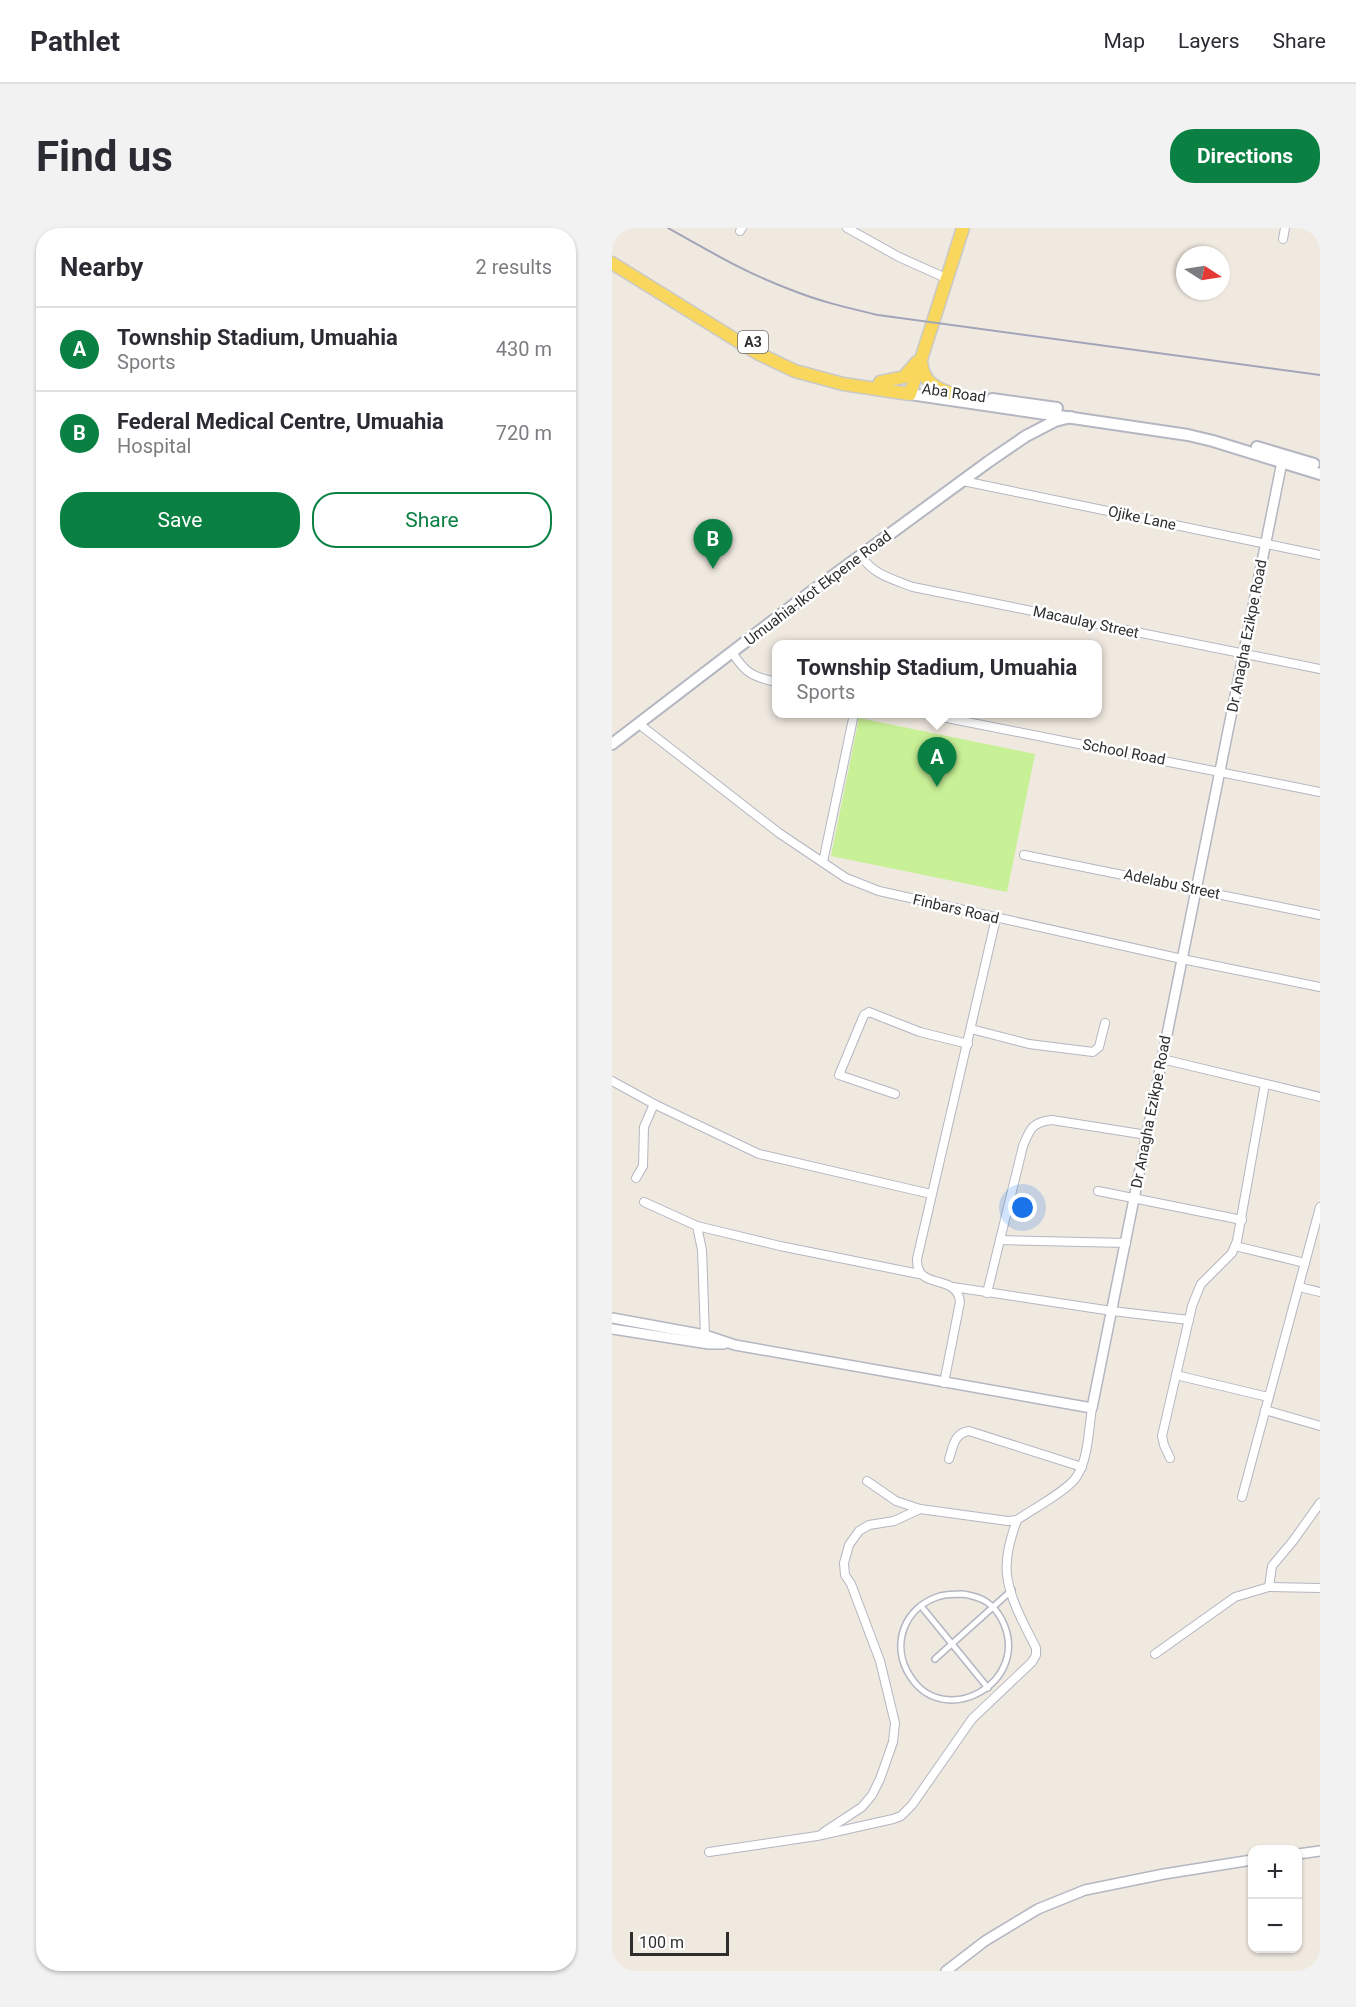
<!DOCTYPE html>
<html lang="en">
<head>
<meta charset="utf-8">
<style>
  body { margin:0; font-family:Roboto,sans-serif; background:#f2f2f3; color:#2b2b33 }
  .controls { position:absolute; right:18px; bottom:18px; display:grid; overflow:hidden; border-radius:12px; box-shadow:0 2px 4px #0004 }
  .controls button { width:54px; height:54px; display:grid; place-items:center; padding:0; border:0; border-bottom:2px solid #e1e1e2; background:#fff; color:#2b2b33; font:30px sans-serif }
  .compass { position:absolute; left:564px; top:18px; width:54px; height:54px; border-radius:50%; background:#fff; box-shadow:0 2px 4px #0004; rotate:102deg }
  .scale { position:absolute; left:18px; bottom:15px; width:99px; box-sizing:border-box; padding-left:6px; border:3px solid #2e2e2e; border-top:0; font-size:16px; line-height:21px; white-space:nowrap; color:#2e2e2e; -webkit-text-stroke:4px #fff; paint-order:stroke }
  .you { position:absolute; left:411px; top:980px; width:21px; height:21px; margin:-15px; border:4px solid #fff; border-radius:50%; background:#1a73e8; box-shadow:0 0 0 9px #1a73e833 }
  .badge { display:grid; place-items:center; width:39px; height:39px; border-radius:50%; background:#0b8043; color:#fff; font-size:20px; font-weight:700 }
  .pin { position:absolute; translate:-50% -50px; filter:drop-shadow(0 2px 3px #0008) }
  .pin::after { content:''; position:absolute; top:32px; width:21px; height:18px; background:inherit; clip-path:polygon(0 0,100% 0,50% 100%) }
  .popup { position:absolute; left:160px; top:412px; width:330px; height:78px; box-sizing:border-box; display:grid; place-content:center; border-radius:12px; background:#fff; filter:drop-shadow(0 2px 4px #0005); font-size:20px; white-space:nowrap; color:#7c7c81 }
  .popup b { font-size:22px; color:#2b2b33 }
  .popup::after { content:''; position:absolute; left:50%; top:100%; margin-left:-12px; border:12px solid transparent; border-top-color:#fff }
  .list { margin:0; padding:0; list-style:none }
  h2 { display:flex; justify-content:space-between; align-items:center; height:78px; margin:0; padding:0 24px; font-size:26px }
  h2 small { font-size:20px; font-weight:400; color:#7c7c81 }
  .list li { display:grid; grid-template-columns:39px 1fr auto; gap:18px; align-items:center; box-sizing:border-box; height:84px; padding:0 24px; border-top:2px solid #e1e1e2 }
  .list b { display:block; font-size:22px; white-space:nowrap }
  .list p { margin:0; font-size:20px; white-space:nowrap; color:#7c7c81 }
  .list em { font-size:20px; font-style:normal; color:#7c7c81 }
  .actions { display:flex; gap:12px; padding:18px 24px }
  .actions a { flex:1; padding:14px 0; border:2px solid #0b8043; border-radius:24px; text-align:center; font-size:21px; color:#0b8043 }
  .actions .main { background:#0b8043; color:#fff }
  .map { position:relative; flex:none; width:708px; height:1743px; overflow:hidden; border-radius:24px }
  header { display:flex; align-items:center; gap:36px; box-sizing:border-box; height:84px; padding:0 30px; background:#fff; border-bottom:2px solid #e1e1e2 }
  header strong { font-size:28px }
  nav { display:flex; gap:33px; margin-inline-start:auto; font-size:21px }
  .intro { display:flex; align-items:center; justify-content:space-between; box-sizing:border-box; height:144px; padding:0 36px }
  h1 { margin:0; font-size:42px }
  .button { padding:15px 27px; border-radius:24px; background:#0b8043; color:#fff; font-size:21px; font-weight:700 }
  main { display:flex; gap:36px; padding:0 36px }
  aside { flex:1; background:#fff; border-radius:24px; box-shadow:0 2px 4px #0004 }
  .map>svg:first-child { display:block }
  .pitch { fill:#c8f096 }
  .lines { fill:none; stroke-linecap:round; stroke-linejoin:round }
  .pedestrian-casing { stroke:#b4b6c2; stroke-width:8 }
  .minor-casing { stroke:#b4b6c2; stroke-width:10 }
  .tertiary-casing { stroke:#b4b6c2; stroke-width:12 }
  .secondary-casing { stroke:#b4b6c2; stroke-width:14 }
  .primary-casing { stroke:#c9c9c9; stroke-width:15 }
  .pedestrian { stroke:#fff; stroke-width:5 }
  .minor { stroke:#fff; stroke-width:8 }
  .tertiary { stroke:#fff; stroke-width:9 }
  .secondary { stroke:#fff; stroke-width:10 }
  .primary { stroke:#f9d75c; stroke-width:12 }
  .rail { stroke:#a2a5b9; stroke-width:2 }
  .labels { text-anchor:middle; stroke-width:5; stroke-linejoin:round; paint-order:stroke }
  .shield { fill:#fff; stroke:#6d6d6d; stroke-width:1.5 }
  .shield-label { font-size:14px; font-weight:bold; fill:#2e2e2e }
  .street-label { font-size:15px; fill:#2e2e2e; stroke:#fff }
</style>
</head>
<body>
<header>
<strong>Pathlet</strong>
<nav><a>Map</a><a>Layers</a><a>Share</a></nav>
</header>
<div class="intro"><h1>Find us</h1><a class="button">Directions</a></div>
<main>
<aside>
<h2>Nearby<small>2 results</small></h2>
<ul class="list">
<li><span class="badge">A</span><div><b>Township Stadium, Umuahia</b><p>Sports</p></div><em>430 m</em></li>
<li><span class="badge">B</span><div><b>Federal Medical Centre, Umuahia</b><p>Hospital</p></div><em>720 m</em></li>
</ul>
<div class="actions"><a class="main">Save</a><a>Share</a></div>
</aside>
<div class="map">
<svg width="708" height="1743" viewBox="0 0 708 1743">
  <rect width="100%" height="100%" fill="#f0e9e0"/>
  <polygon class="pitch" points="247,490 423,526 395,664 219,628"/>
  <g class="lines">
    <defs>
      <g id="pedestrian">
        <path d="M351 1366C370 1369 381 1375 390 1392 421 1454 332 1503 298 1448 278 1417 292 1379 328 1368 336 1366 343 1366 351 1366Z"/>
        <polyline points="309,1378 376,1460"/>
        <polyline points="323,1431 400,1362"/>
      </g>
      <g id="minor">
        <polyline points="235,0 287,29 336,51"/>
        <polyline points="128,3 130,0"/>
        <polyline points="671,11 673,0"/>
        <polyline points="351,253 708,327"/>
        <path d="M249 328C262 347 280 351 301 359L708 441"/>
        <path d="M120 424C133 445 141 449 164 454"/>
        <polyline points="315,486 708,564"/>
        <polyline points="27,496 167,605 234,650 267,663 570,731 708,759"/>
        <polyline points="412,627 708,687"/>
        <polyline points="211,634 242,486"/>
        <polyline points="359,801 417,816 481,824 487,819 493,795"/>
        <polyline points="550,831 708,869"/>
        <polyline points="0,853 42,876 147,926 319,966"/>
        <polyline points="283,866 227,847 252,787 257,784 308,804 356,816"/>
        <polyline points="24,950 31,938 32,899 42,876"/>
        <polyline points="486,963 630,992"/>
        <polyline points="32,974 85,998 90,1022 93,1107"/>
        <polyline points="85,998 168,1018 307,1046"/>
        <polyline points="388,1012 514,1015"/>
        <polyline points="623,1018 693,1035"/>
        <polyline points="341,1059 500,1083 577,1092"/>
        <polyline points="687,1059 708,1064"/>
        <path d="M375 1065 411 918C418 901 420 894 440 892L535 907"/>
        <polyline points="564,1147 656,1169"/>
        <path d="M332 1155 348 1074C345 1044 304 1064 305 1031L384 690"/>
        <polyline points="653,1182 708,1198"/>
        <polyline points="558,1230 552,1217 550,1208 580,1078 586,1063 589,1056 620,1025 625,1013 653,856"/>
        <path d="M337 1231C341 1219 342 1205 357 1203L470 1239"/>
        <path d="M255 1253 284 1273 308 1281 396 1293 405 1292C419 1282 457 1262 465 1248 476 1232 477 1199 480 1180"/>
        <polyline points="630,1269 708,979"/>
        <polyline points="657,1359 660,1338 681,1313 708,1275"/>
        <polyline points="543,1426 623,1369 657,1359 708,1360"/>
        <polyline points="212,1604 250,1579 260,1567 268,1551 281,1514 283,1495 268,1433 239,1356 233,1347 232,1335 237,1317 247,1303 257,1297 282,1293 308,1281"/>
        <path d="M97 1624 205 1608 281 1591 289 1588 300 1577 360 1491 420 1434 424 1427V1420C413 1398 398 1372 395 1347 393 1328 399 1309 405 1292"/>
      </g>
      <g id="tertiary">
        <polyline points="0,1090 93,1107 123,1117 480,1180 671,229"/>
        <polyline points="0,1101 97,1116 112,1116"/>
        <polyline points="686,1626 708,1623"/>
        <polyline points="334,1743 373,1713 426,1681 473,1662 552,1646 640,1632"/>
      </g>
      <g id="secondary">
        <polyline points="298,166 576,207 601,213 708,246"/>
        <polyline points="380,171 445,180"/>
        <polyline points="645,219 702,236"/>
        <polyline points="0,516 188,372 376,234 414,208 443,193 459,189"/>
      </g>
      <g id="primary">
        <polyline points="0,35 145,125 183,143 231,156 298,166 351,0"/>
        <path d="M309 133C311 153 321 159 338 165"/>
        <polyline points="268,154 292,149 305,134"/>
      </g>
    </defs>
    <use href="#pedestrian" class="pedestrian-casing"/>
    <use href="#minor" class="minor-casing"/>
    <use href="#tertiary" class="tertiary-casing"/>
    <use href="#secondary" class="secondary-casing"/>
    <use href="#primary" class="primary-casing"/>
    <use href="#pedestrian" class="pedestrian"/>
    <use href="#minor" class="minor"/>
    <use href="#tertiary" class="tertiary"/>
    <use href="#secondary" class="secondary"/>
    <use href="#primary" class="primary"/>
    <path class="rail" d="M56 0C95 22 134 45 177 61 206 73 236 80 266 87L708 147"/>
  </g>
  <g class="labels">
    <rect class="shield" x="126" y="103" width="30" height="22" rx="4.5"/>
    <g class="shield-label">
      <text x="141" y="119">A3</text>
    </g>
    <g class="street-label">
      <text transform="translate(342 165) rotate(8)" y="5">Aba Road</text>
      <text transform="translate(530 290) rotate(12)" y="5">Ojike Lane</text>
      <text transform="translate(206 360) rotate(-37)" y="5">Umuahia-Ikot Ekpene Road</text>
      <text transform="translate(474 394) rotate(12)" y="5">Macaulay Street</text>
      <text transform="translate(635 408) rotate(-79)" y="5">Dr Anagha Ezikpe Road</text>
      <text transform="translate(512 524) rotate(11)" y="5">School Road</text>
      <text transform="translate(560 656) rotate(12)" y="5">Adelabu Street</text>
      <text transform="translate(344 681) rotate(13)" y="5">Finbars Road</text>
      <text transform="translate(539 884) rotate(-79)" y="5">Dr Anagha Ezikpe Road</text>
    </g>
  </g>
</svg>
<div class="controls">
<button>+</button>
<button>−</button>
</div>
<svg class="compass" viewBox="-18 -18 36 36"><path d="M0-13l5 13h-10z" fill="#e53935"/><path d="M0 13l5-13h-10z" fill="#7c7c81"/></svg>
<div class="scale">100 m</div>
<div class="you"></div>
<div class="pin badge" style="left:325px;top:559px">A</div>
<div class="popup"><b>Township Stadium, Umuahia</b>Sports</div>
<div class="pin badge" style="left:101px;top:341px">B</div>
</div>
</main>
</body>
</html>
